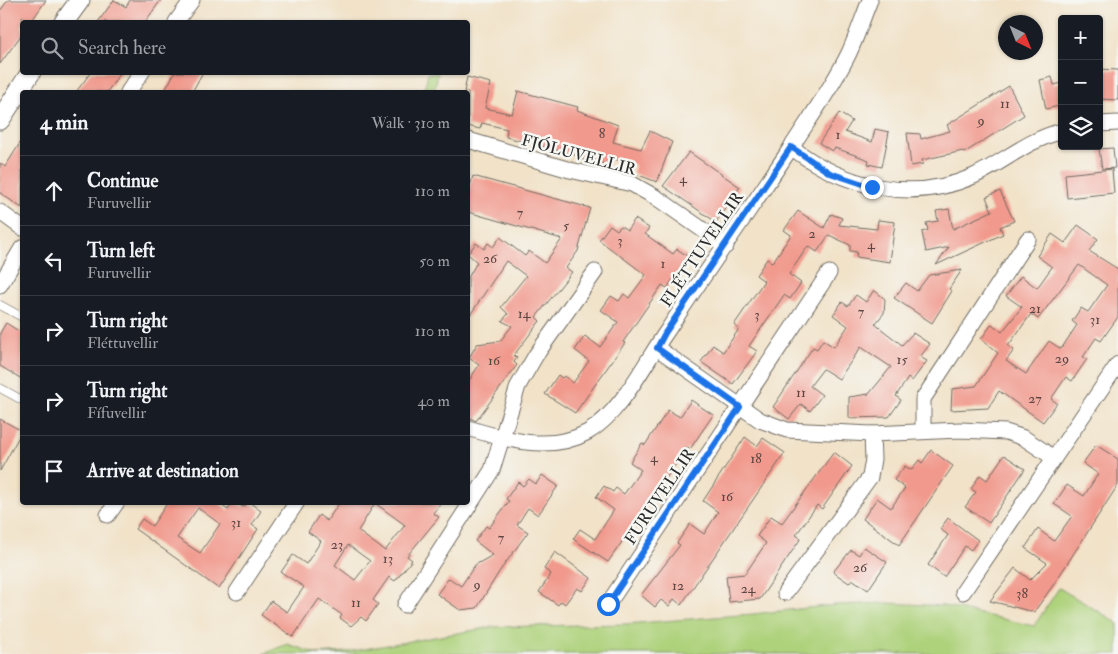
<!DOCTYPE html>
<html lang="en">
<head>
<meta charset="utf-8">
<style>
  body { margin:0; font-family:"IM FELL Double Pica",serif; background:#242831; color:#f1f3f6 }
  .controls { position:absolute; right:15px; top:15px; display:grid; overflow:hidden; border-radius:5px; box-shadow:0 1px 4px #0004 }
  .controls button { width:45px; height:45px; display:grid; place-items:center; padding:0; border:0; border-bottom:1px solid #363941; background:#171b24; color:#f1f3f6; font:25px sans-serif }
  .compass { position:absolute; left:998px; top:15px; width:45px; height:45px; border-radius:50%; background:#171b24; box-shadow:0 1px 4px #0004; rotate:137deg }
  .stop { position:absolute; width:15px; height:15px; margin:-11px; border:4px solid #1a73e8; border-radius:50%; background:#fff }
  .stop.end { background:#1a73e8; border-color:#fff; box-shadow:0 1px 5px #0008 }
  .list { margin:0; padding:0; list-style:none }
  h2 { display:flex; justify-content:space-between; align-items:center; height:65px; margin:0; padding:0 20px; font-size:21px }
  h2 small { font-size:16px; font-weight:400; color:#9ea1a6 }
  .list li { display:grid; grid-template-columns:32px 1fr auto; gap:15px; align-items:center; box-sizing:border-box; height:70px; padding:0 20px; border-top:1px solid #363941 }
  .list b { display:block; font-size:19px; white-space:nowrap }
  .list p { margin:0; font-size:16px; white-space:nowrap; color:#9ea1a6 }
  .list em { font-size:16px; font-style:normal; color:#9ea1a6 }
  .icon { flex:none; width:28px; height:28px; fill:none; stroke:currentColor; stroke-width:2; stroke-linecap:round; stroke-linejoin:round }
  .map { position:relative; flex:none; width:1118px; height:654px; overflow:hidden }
  .search { position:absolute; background:#171b24; box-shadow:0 1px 4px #0004; left:20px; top:20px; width:450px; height:55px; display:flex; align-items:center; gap:12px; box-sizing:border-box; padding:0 18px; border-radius:5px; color:#9ea1a6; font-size:19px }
  .panel { position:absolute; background:#171b24; box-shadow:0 1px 4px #0004; left:20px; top:90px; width:450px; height:415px; border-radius:5px }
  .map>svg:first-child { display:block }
  .green { fill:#aed27c; stroke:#6c7e54 }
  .building { fill:#f1998c; fill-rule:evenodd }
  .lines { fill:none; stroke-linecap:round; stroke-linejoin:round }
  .service-casing { stroke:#706b62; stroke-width:9 }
  .minor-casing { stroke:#706b62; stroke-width:17 }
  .tertiary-casing { stroke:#706b62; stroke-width:21 }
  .service { stroke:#fff; stroke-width:8 }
  .minor { stroke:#fff; stroke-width:15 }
  .tertiary { stroke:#fff; stroke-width:19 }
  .route { stroke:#1a73e8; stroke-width:6 }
  .labels { text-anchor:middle; stroke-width:5; stroke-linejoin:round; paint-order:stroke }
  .number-label { font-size:14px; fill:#5c4643 }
  .street-label { font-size:16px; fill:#2b2b2b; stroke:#f6f6f2 }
</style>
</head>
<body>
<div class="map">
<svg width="1118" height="654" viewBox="0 0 1118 654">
  <rect width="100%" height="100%" fill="#f6f6f2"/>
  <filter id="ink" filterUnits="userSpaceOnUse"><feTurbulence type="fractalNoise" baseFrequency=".02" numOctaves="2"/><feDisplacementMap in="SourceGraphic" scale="10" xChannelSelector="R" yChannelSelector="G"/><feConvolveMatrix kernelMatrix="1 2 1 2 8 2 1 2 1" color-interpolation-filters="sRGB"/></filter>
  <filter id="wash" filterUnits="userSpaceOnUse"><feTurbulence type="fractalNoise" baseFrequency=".0096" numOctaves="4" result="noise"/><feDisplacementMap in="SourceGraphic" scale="20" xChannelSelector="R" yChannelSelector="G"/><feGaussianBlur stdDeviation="1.12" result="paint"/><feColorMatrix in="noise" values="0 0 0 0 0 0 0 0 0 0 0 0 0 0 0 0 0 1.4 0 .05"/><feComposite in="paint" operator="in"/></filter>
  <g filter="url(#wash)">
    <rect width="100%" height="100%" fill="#f1e2c8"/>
    <g class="green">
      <polygon points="428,73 438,73 434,92 424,90"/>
      <polygon points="1059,588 1118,623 1118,654 263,654 287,644 318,654 347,652 493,627 626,624 753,614 835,605 888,603 944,606 1034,626"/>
    </g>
    <g id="blocks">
      <g class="building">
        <polygon points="8,0 46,0 31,22 22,16 22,34 0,64 0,11"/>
        <polygon points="114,0 126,7 130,0 161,0 145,22 98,22"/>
        <polygon points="1099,69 1118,70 1118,100 1099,99"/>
        <polygon points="91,72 121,72 107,92 76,92"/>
        <polygon points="175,72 203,72 192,92 164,92"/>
        <polygon points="467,77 491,83 485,108 512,114 518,91 578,107 577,110 618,125 613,142 641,149 650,131 672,142 657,182 633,173 635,165 622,161 608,158 607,164 582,160 583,157 506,137 507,129 482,123 480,129 468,126 468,92 464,92"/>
        <polygon points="1052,77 1054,85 1062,83 1062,100 1058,101 1059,106 1046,109 1040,80"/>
        <polygon points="1009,86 1024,115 964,153 963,151 922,160 923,164 911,166 907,133 920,134 921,139 950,131 947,125"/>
        <polygon points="839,113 852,121 845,132 872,142 875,129 889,132 882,167 868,164 869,160 835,148 832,151 819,143"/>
        <polygon points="22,140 22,208 0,193 0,163 5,167"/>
        <polygon points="1113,148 1115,168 1102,169 1099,149"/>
        <polygon points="689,152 740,187 716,222 663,186"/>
        <polygon points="1112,169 1114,193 1067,198 1065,174"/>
        <polygon points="473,176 590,208 578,251 566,268 572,272 536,317 540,321 514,355 517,358 514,362 517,365 476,421 468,417 468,382 479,365 469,358 477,344 500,341 512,326 502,321 508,314 501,307 526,276 506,261 468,318 468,278 477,262 468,254 476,243 484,249 488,243 493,247 500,237 525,256 529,251 545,263 562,239 468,212 468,193"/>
        <polygon points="1000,191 1014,221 1000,227 1003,234 936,265 949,247 926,252 922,232 928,230 926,223 938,221 936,211 949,209 953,229 992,211 986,197"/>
        <polygon points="798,211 824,228 831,214 842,218 839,225 877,229 878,220 895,222 890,262 856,257 857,252 850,251 850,245 829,235 817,252 808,246 789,274 801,283 790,299 784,295 749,346 757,351 733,384 701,362 713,345 723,352 739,329 734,325 764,281 756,275 767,259 772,263 791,235 784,230"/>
        <polygon points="635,219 649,228 645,234 673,254 677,249 689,257 667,288 662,285 623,342 625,343 575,413 545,394 558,375 562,378 565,376 573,383 589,361 575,350 585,336 600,347 618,322 601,310 611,296 619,301 624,294 629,298 646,275 599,240 610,225 617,230 621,226 627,230"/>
        <path d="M1078 225 1098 239 1089 251 1118 269V317L1101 341 1096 338 1083 357 1087 359 1072 381 1066 377 1051 399 1057 403 1043 422 999 391 988 408 951 410 952 389 976 386 998 353 981 339 992 324 1002 332 1022 307 1006 296 1021 276 1037 288 1052 267 1037 256 1052 234 1065 243ZM1079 265 1107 285 1088 312 1081 308 1072 321 1077 325 1061 349 1049 341 1026 374 1006 361 1014 350 1008 346 1031 314 1038 319Z"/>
        <polygon points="962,270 949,289 952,291 932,323 894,298 906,283 917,291 929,275"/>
        <polygon points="874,290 885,299 884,313 875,324 902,345 913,333 930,344 920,357 927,361 912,381 908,378 896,396 901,400 889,417 849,418 849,397 869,394 891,367 861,347 839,379 823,369 810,386 822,395 810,411 801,404 789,419 773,407 813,347 817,349 823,340 834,347 848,326 833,315 842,302 848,306 856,295 866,302"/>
        <polygon points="6,323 22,333 22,379 0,366 0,333"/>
        <polygon points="691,400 713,415 690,449 687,448 608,562 573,539 580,529 595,539 614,510 596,497 604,486 613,492 616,488 624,494 641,470 630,462 642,443 645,445 668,410 680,417"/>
        <polygon points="0,419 22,431 0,471"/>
        <polygon points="745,437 757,446 763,438 785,453 681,605 674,599 669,606 661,600 655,607 641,595 680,545 677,543 690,524 704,534 718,512 703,501"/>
        <polygon points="1096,445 1118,459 1118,485 1054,584 1034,612 990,601 1015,568 1030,580 1047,563 1025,548 1038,529 1054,541 1072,516 1054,504 1067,485 1084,496 1098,474 1083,463"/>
        <polygon points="931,450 953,466 899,545 863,519 877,498 891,508 905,488 894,480 905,466 911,470 919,460 922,463"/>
        <polygon points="834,452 852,466 822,509 817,505 796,535 801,538 760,599 729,602 726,576 745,574 766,543 757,536 771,516 782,523"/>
        <polygon points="1004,455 1025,469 989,523 965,507 976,492 971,489 980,475 987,480"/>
        <polygon points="542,475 558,486 538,515 528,508 517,525 528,532 499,572 477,608 460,610 437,594 449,578 461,586 475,565 493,555 475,541 486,526 489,528 509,501 506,499 518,482 523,486 529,479 536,484"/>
        <path d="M168 502H217L228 510 233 502 243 507 249 502 261 511 252 525 258 529 219 589 135 529 142 519 152 526ZM198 508 220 524 200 553 177 538Z"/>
        <path d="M340 502H442L433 513 439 517 407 556 412 560 395 581 389 577 373 600 378 604 366 621 361 617 351 626 340 618 342 615 319 599 293 637 261 615 271 601 287 612 304 587 281 572 293 555 306 564 321 541 308 532 319 515 327 521ZM375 503 405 525 385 551 358 531ZM348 545 370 561 355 580 335 565Z"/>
        <polygon points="948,518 978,540 971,550 965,546 944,577 928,565 948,535 940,529"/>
        <polygon points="864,547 887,562 868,590 852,579 849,583 833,572 851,550 859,555"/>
        <polygon points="555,552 591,578 582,591 577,588 565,604 561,601 558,605 539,592 551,574 544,569"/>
      </g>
    </g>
  </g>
  <g filter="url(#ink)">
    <use href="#blocks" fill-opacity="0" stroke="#706b62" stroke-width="1"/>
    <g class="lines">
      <defs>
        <g id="service">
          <polyline points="0,305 22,317"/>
          <polyline points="0,388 22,400"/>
        </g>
        <g id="minor">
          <polyline points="176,22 192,0"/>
          <polyline points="128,92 142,72"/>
          <polyline points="1099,124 1118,123"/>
          <polyline points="468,140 570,170 632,184 657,198 726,246"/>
          <path d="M791 147C843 187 911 204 974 176 1006 161 1025 141 1062 131"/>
          <polyline points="0,212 22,228"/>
          <polyline points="0,285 22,248"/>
          <polyline points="657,348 760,420 787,430 872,434 960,430 1006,432 1024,438 1054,458"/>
          <path d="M468 428C506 440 551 453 588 432 622 412 645 362 667 331 707 270 750 210 790 149 810 118 833 86 849 53 857 36 863 17 870 0"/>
          <polyline points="923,431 923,399 1028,239"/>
          <polyline points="108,515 117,502"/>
          <polyline points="237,592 297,502"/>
          <polyline points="963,592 1118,364"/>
          <polyline points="785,593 870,477 873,459 872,434"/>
          <polyline points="608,604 829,273"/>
          <polyline points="405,605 492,470 518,386 536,355 595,272"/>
        </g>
        <g id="tertiary">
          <polyline points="64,22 80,0"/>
          <polyline points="0,120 31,72"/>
        </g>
      </defs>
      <use href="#service" class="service-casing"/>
      <use href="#minor" class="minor-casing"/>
      <use href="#tertiary" class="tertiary-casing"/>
      <use href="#service" class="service"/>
      <use href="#minor" class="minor"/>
      <use href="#tertiary" class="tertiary"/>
    </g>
  </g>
  <g class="lines" filter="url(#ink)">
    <polyline class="route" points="608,604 740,407 657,348 665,333 791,147 830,173 872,187"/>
  </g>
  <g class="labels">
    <g class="number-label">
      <text x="1005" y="108">11</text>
      <text x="981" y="125">9</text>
      <text x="602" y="138">8</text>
      <text x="838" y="139">1</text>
      <text x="683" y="183">4</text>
      <text x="520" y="217">7</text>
      <text x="566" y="230">5</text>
      <text x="812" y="238">2</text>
      <text x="620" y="245">3</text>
      <text x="871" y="249">4</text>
      <text x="490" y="263">26</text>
      <text x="663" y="268">1</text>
      <text x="1035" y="313">21</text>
      <text x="861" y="316">7</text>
      <text x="524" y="318">14</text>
      <text x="757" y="319">3</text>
      <text x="1095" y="324">31</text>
      <text x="1062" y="363">29</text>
      <text x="902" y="364">15</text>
      <text x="494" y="365">16</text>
      <text x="801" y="397">11</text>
      <text x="1035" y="403">27</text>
      <text x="654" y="462">4</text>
      <text x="756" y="463">18</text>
      <text x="727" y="501">16</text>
      <text x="236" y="527">31</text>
      <text x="501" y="542">7</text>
      <text x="337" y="549">23</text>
      <text x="388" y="563">13</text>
      <text x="860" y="572">26</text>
      <text x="477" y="589">9</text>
      <text x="678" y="590">12</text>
      <text x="748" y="593">24</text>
      <text x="1022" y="598">38</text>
      <text x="356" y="607">11</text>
    </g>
    <g class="street-label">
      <text transform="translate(579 154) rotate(15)" y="6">FJÓLUVELLIR</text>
      <text transform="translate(701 249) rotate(-56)" y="6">FLÉTTUVELLIR</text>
      <text transform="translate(659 496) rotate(-56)" y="6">FURUVELLIR</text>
    </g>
  </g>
</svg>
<div class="controls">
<button>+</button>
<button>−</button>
<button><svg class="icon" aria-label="layers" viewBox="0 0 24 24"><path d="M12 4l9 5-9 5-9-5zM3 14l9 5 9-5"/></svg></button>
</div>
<svg class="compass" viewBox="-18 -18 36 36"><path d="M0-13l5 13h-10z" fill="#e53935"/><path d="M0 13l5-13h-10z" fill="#9ea1a6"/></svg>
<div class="stop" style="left:608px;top:604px"></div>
<div class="stop end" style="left:872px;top:187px"></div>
<div class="search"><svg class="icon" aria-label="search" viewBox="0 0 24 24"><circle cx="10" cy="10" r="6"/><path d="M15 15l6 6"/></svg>Search here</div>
<section class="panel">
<h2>4 min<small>Walk · 310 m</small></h2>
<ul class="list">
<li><svg class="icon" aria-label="ahead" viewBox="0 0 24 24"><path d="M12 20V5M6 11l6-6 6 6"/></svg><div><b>Continue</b><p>Furuvellir</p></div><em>110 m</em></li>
<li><svg class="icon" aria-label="left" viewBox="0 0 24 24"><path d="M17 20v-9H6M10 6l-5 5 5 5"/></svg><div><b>Turn left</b><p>Furuvellir</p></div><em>50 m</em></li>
<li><svg class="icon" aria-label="right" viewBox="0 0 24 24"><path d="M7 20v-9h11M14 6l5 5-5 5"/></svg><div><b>Turn right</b><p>Fléttuvellir</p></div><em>110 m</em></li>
<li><svg class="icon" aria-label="right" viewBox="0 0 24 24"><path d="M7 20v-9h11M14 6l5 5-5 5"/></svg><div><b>Turn right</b><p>Fífuvellir</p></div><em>40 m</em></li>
<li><svg class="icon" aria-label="arrive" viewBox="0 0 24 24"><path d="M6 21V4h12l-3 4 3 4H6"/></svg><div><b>Arrive at destination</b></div></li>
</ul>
</section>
</div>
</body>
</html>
